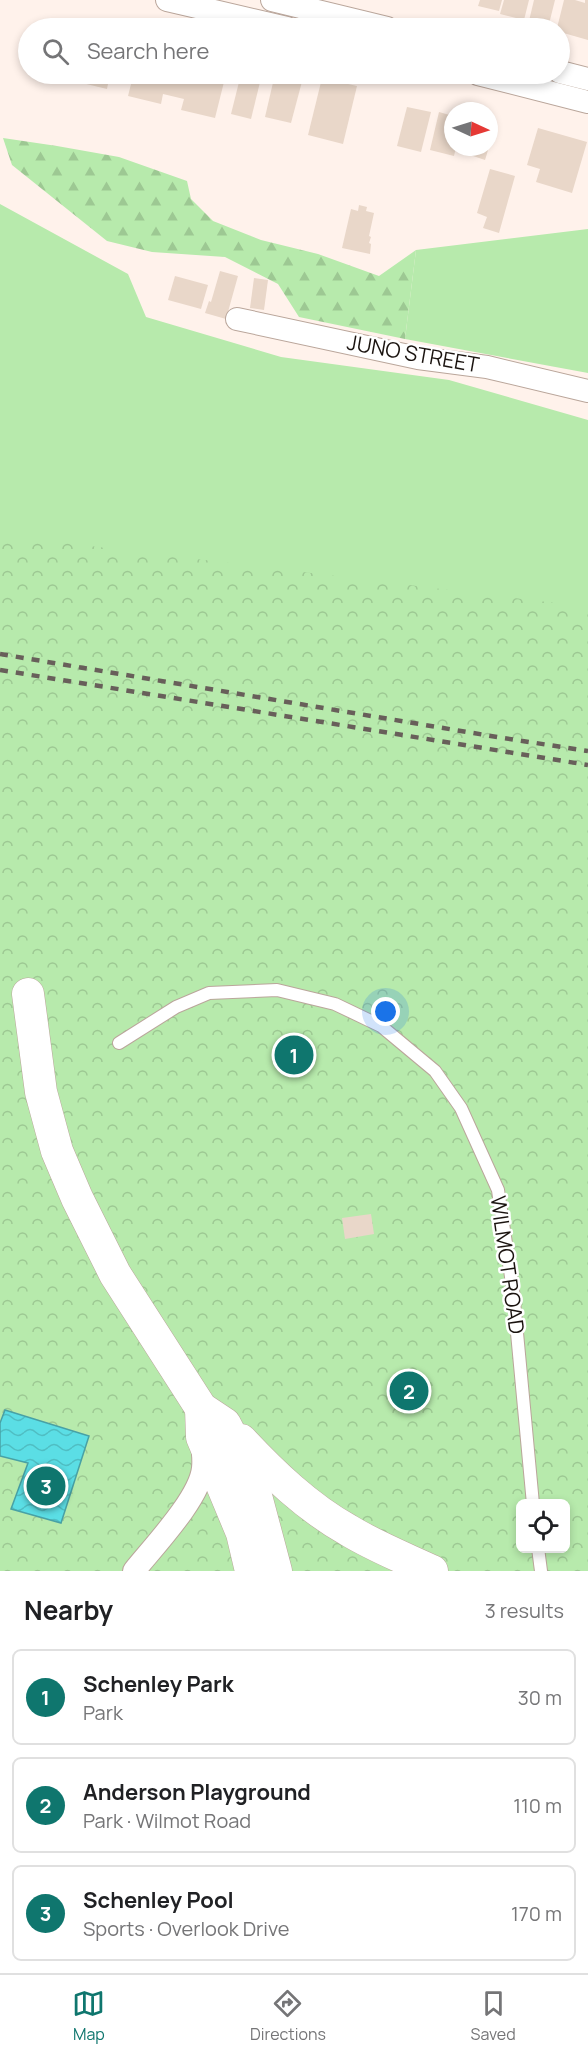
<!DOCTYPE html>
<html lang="en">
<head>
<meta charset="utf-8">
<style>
  body { margin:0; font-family:Manrope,sans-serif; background:#f6f6f6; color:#202124 }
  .controls { position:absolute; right:18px; bottom:18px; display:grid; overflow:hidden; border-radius:9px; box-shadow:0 3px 9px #0003 }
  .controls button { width:54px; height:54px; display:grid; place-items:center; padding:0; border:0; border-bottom:2px solid #e0e0e0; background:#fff; color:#202124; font:30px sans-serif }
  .compass { position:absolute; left:444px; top:102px; width:54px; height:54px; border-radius:50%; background:#fff; box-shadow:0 3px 9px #0003; rotate:94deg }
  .you { position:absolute; left:386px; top:1012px; width:21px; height:21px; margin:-15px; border:4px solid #fff; border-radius:50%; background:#1a73e8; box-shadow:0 0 0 9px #1a73e833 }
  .badge { display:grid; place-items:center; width:39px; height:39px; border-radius:50%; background:#0f766e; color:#fff; font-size:20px; font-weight:700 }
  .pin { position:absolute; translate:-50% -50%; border:3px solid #fff; box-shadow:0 2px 6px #0006 }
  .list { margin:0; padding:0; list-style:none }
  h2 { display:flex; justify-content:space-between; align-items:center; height:78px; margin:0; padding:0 24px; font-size:26px }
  h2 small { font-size:20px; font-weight:400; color:#757577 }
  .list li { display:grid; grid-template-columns:39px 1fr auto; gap:18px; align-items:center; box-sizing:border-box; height:96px; margin:0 12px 12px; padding:0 12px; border:2px solid #e0e0e0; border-radius:9px }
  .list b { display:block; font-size:22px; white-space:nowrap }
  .list p { margin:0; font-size:20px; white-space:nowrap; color:#757577 }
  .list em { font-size:20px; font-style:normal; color:#757577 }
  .icon { flex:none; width:33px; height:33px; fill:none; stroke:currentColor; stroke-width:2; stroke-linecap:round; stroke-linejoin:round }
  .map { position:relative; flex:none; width:588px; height:1571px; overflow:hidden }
  .search { position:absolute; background:#fff; box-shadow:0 3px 9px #0003; left:18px; right:18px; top:18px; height:66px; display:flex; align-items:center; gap:15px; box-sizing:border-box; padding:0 21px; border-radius:33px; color:#757577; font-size:22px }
  .sheet { height:402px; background:#fff }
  nav { display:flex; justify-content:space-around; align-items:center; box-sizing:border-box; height:84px; border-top:2px solid #e0e0e0; background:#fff; font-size:16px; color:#757577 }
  nav a { display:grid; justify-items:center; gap:3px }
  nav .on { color:#0f766e }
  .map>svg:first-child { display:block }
  .grass { fill:#b7eaac }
  .forest { fill:url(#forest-firs) }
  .park { fill:url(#park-crowns); fill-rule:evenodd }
  .water { fill:url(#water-waves); stroke:#48a1a5; stroke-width:1.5 }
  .building { fill:#e9d7c9 }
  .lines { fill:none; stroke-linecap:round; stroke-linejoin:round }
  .service-casing { stroke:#baa69b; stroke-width:14 }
  .minor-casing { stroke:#baa69b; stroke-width:24 }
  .secondary-casing { stroke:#baa69b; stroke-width:33 }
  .service { stroke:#fff; stroke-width:12 }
  .minor { stroke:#fff; stroke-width:22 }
  .secondary { stroke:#fff; stroke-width:32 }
  .rail { stroke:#685f5a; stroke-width:4.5; stroke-dasharray:8 8; stroke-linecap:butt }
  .labels { text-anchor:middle; stroke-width:5; stroke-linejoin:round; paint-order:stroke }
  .street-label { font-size:21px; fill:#1a130f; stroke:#fff }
</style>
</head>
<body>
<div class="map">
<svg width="588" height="1571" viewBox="0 0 588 1571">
  <defs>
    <pattern id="forest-firs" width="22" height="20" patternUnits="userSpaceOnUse" patternTransform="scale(1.5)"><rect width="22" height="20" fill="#b7eaac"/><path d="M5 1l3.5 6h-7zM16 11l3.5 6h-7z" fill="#9dc893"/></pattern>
    <pattern id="park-crowns" width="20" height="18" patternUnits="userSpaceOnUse" patternTransform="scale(1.5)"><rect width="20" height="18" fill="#b7eaac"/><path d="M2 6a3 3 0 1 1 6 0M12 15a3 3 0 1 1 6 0" fill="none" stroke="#9dc893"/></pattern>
    <pattern id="water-waves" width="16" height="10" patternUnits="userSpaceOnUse" patternTransform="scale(1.5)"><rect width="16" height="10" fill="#5bdee5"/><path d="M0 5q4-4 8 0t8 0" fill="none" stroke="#4fbec3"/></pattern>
  </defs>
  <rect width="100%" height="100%" fill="#fff2eb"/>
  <g class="grass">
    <polygon points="0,204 128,274 146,317 281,357 449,380 588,420 588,615 0,539"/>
    <polygon points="588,229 588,373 405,339 416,250"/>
  </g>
  <polygon class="forest" points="3,138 57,146 119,157 187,181 191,199 213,221 261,240 318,254 379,276 416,250 405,339 299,317 278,284 225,257 152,252 107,241 12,165"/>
  <path class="park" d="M0 535 588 607V1571H0ZM520 1504H566V1548H520Z"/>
  <polygon class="water" points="5,1410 89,1436 61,1523 11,1509 28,1463 0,1456 0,1423"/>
  <g class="building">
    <polygon points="480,0 502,0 499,11 478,6"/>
    <polygon points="504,0 529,0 524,20 500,14"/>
    <polygon points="534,0 555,0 548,28 528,25"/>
    <polygon points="564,0 575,0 585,3 585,0 588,0 588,40 560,32 560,28 557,28"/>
    <polygon points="93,19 129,28 91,28"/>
    <polygon points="80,74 226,74 215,118 181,110 184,99 163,94 161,104 128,96 131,84 109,79 107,89 78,82"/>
    <polygon points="241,74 262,74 251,119 231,114"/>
    <polygon points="275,74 304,74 291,123 265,117"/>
    <polygon points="322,78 357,86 343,144 308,135"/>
    <polygon points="407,107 431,112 421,152 397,146"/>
    <polygon points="439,112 453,116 453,147 456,147 454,156 430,150"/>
    <polygon points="538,128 587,142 572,193 536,182 540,169 527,165"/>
    <polygon points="469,147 489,147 485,160 467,154"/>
    <polygon points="490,169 515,176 499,233 483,228 487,217 477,213"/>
    <polygon points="359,205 367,207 366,211 374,213 369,236 371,237 369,243 371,244 370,254 342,248 351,209 358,211"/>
    <polygon points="220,271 238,276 226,319 205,313 209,301 211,302"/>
    <polygon points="175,276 208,285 201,309 168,300"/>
    <polygon points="254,278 268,280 264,310 250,308"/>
    <polygon points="371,1214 374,1234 345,1239 342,1218"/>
  </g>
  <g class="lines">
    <defs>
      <g id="service">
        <polyline points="302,28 307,9"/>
        <polyline points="119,1043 176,1007 209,993 277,990 335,1004 381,1026 435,1071 461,1108 498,1190 513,1290 533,1504"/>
        <polyline points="538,1548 541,1571"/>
      </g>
      <g id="minor">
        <polyline points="167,0 287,28"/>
        <polyline points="272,0 387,28"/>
        <polyline points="560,72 588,79"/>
        <polyline points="478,74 588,102"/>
        <polyline points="237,319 418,358 487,367 588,391"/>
        <path d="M134 1571C154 1546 200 1498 203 1468 204 1460 203 1452 202 1444"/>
      </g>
      <g id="secondary">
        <polyline points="28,994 41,1092 57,1151 77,1198 115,1274 201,1408 225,1424 240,1453 255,1492 276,1571"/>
        <polyline points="201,1408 202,1437 242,1533 251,1571"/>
        <path d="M241 1440C273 1474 307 1507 348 1530 374 1546 404 1558 432 1571"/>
      </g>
    </defs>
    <use href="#service" class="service-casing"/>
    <use href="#minor" class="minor-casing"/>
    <use href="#secondary" class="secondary-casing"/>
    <use href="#service" class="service"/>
    <use href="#minor" class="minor"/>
    <use href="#secondary" class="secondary"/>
    <g class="rail">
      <polyline points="0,654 503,738 588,751"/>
      <polyline points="0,670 588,765"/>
    </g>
  </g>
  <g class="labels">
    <g class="street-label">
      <text transform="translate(413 354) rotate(10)" y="7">JUNO STREET</text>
      <text transform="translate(507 1265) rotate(82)" y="7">WILMOT ROAD</text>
    </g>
  </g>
</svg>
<div class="controls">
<button><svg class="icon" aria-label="locate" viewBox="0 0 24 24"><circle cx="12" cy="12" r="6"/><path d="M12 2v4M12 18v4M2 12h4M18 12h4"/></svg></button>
</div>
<svg class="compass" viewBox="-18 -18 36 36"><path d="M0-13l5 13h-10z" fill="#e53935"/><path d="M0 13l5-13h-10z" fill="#757577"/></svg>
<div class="you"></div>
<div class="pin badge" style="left:294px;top:1055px">1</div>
<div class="pin badge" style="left:409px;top:1391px">2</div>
<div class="pin badge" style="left:46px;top:1486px">3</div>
<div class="search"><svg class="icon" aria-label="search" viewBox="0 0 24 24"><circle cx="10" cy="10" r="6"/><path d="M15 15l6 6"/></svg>Search here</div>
</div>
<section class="sheet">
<h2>Nearby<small>3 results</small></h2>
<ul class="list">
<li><span class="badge">1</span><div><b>Schenley Park</b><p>Park</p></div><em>30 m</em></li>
<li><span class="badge">2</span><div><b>Anderson Playground</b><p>Park · Wilmot Road</p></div><em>110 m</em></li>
<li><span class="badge">3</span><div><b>Schenley Pool</b><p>Sports · Overlook Drive</p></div><em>170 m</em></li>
</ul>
</section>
<nav>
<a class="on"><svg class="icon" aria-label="map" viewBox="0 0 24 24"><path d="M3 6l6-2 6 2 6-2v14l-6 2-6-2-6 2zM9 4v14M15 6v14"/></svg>Map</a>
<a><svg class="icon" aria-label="directions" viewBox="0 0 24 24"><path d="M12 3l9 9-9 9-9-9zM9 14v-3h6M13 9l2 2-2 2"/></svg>Directions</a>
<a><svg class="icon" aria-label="saved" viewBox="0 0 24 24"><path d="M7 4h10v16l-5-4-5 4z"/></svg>Saved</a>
</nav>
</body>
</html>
